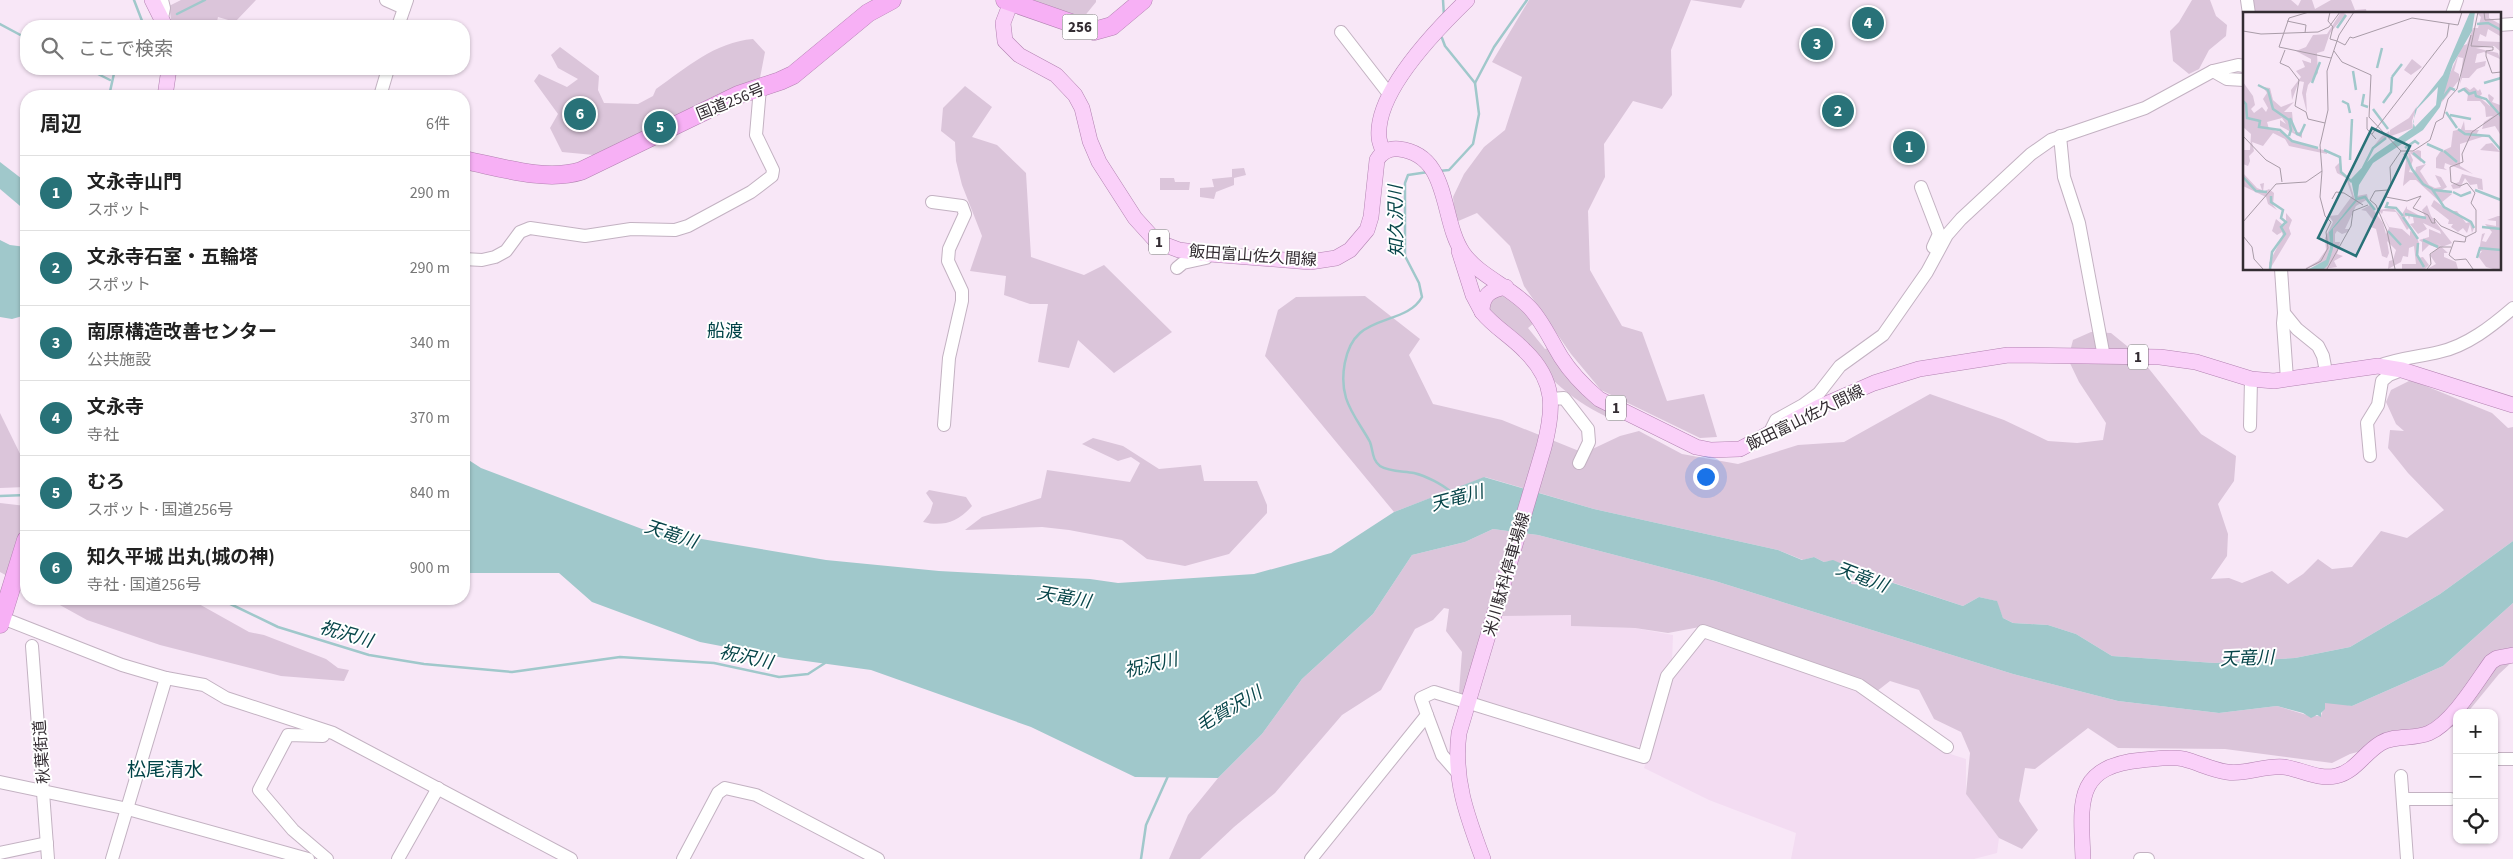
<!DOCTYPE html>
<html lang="ja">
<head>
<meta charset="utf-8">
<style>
  body { margin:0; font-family:"Source Sans 3","Noto Sans JP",sans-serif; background:#f6f6f6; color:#222 }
  .controls { position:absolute; right:15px; bottom:15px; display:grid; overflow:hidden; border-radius:10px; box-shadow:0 1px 4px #0004 }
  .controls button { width:45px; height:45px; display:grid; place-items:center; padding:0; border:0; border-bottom:1px solid #e0e0e0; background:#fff; color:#222; font:25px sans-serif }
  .you { position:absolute; left:1705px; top:476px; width:18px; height:18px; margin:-12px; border:4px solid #fff; border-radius:50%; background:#1a73e8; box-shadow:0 0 0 8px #1a73e833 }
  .badge { display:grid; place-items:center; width:32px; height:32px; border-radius:50%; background:#287278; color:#fff; font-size:16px; font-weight:700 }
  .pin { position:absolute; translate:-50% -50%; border:2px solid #fff; box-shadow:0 1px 5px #0006 }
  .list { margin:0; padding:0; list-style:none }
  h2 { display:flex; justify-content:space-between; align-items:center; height:65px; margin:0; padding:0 20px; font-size:21px }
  h2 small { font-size:16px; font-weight:400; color:#767676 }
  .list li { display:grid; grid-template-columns:32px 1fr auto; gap:15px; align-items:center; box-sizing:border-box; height:75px; padding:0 20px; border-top:1px solid #e0e0e0 }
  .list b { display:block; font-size:19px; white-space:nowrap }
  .list p { margin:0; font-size:16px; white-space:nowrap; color:#767676 }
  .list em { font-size:16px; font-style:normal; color:#767676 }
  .icon { flex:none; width:28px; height:28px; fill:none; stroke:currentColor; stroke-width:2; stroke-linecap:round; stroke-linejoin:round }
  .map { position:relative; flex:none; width:2513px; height:859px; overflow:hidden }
  .search { position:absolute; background:#fff; box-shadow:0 1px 4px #0004; left:20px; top:20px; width:450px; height:55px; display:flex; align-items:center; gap:12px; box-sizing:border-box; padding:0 18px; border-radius:20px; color:#767676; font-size:19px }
  .panel { position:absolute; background:#fff; box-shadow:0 1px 4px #0004; left:20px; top:90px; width:450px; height:515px; border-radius:20px }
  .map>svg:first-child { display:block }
  .built { fill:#f3dcf2 }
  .green { fill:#dbc5da }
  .water { fill:#a0c8cb }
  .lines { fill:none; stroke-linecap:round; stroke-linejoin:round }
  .stream { stroke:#a0c8cb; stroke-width:2.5 }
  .minor-casing { stroke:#c3b2c2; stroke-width:14 }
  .major-casing { stroke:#b282b1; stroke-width:16 }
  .highway-casing { stroke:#b282b1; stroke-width:19 }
  .minor { stroke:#fff; stroke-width:12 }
  .major { stroke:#fad0f9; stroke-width:15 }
  .highway { stroke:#f7b0f5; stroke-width:18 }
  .labels { text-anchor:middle; stroke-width:4; stroke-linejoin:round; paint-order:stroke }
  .shield { fill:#fff; stroke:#706b70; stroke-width:1 }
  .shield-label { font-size:15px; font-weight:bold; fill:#332c32 }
  .street-label { font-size:16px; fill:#332c32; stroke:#fff }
  .water-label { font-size:18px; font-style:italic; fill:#074549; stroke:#fff }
  .neighbourhood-label { font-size:18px; fill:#004347; stroke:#fff }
  .quarter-label { font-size:19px; fill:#004347; stroke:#fff }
  .inset-river { fill:none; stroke:#a0c8cb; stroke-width:2.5 }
  .inset-road { fill:none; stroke:#a99ca8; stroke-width:1 }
  .view { fill:#287278; fill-opacity:0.15; stroke:#287278; stroke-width:2.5 }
  .inset-edge { fill:none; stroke:#332c32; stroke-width:2.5 }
</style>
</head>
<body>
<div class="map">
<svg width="2513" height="859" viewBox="0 0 2513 859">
  <rect width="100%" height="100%" fill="#f8e7f7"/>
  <g class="built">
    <polygon points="1571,615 1571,626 1635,628 1673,635 1672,662 1642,745 1633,748 1478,700 1475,695 1499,616"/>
    <polygon points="1706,636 1856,687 1944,752 1966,759 1966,794 1999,838 1997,853 1974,859 1791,859 1796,833 1709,800 1644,768 1673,676"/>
  </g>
  <g class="green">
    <polygon points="181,0 256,0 235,22 218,17 216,26 172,26 169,6"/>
    <polygon points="1029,0 1096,0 1096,2 1083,18"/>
    <polygon points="1529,0 1745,0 1741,8 1691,0 1671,50 1672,95 1662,109 1633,101 1604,144 1605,177 1588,211 1590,270 1622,326 1642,332 1667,401 1704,394 1717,437 1700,438 1601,390 1571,354 1524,286 1510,246 1477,213 1456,222 1453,197 1464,174 1484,147 1505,130 1522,77 1492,62"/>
    <polygon points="2192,0 2210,0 2216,16 2227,25 2226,36 2209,50 2199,69 2189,74 2173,61 2170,31 2179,22"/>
    <polygon points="2252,0 2291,0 2298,6 2301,0 2312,0 2315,9 2331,0 2351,0 2355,10 2366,9 2367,14 2252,14"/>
    <path d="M753 39 765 52 759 83 594 155 562 152 550 128 558 114 534 81 539 74 567 87 578 79 558 68 551 55 560 47 599 76 598 90 604 103 638 104 653 96 656 89C686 68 715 42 753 39Z"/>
    <polygon points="965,86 992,107 972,137 997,145 1026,173 1031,257 1084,275 1104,265 1172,332 1114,373 1078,340 1069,368 1038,362 1048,304 1030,304 1004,295 1006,276 970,271 982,236 962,185 956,161 955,142 941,131 943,108"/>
    <polygon points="1244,168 1246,175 1234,178 1234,185 1216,192 1214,199 1200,197 1200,188 1214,187 1212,179 1232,177 1232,169"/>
    <polygon points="1160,178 1174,178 1175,182 1190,182 1189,190 1160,190"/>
    <path d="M1505 293 1534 323 1528 328 1545 349 1548 348 1620 418 1619 421C1564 404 1525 350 1487 310L1490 299Z"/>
    <path d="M1365 296 1420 339 1409 355 1433 404 1502 420 1584 453 1620 436 1639 431 1682 454 1738 464 1798 445 1844 442 1930 394 2004 420 2048 441 2077 443 2103 440 2106 423 2079 382 2068 359 2073 340 2091 332 2111 333 2138 355 2201 434 2236 456 2234 481 2218 504 2228 534 2227 556 2211 579 2229 578 2242 583 2272 571 2288 584 2303 574 2318 559 2332 569 2352 567 2381 531 2407 538 2444 510 2408 473 2388 448 2390 430 2404 431 2396 424 2386 402 2391 390 2411 380 2492 413 2508 428 2513 427V541L2440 594 2350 647 2295 658 2215 663 2112 656 2076 634 2048 625 2013 623 2003 618 1996 601 1979 597 1963 606 1882 579 1867 585 1857 583 1851 584 1854 574C1845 564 1837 560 1824 562L1814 557 1803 560 1778 550 1594 509 1485 477 1394 512 1265 356 1278 310 1296 297Z"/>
    <polygon points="0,413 26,466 26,487 0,488"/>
    <polygon points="1093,438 1123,446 1159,469 1201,465 1204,481 1257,481 1267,505 1267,513 1229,554 1185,566 1147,559 1122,540 1069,530 1042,527 965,530 982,517 1041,498 1047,470 1130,482 1140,463 1131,457 1118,461 1082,444"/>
    <path d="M929 490 966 497 972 506C958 522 943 527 923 522L930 513 933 503 926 493Z"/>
    <polygon points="0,503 26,506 26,586 0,572"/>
    <polygon points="1493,529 1538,535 1715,581 2013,674 2118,701 2219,713 2277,706 2310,716 2321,716 2325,703 2330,701 2352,706 2443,666 2513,603 2513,661 2499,674 2467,713 2457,713 2456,726 2350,754 2332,763 2225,749 2118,748 2088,728 2035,769 2025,768 2019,801 2038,830 2022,849 1999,838 1966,794 1970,753 1961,732 1934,719 1919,690 1890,681 1872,695 1705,626 1668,633 1635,628 1571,626 1571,615 1499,616 1463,694 1459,693 1462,652 1446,631 1449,609 1444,608 1433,620 1415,629 1381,690 1342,715 1275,793 1234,827 1200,859 1169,859 1188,815 1218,778 1262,734 1302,679 1373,614 1412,555 1465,542"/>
    <polygon points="49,599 190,599 249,632 264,635 326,659 338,668 349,670 344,681 281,676 160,645 87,620"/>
  </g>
  <g class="water">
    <polygon points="0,162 26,182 26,211 0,189"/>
    <polygon points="0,240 10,245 26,247 26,315 12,319 0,317"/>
    <polygon points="464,457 481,468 642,529 826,560 939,571 1090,579 1118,583 1254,574 1331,553 1394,512 1484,477 1594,509 1778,550 1802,560 1814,557 1824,562 1833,560 1847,566 1850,565 1854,567 1851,584 1867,585 1881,579 1963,606 1979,597 1997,601 2003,618 2013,623 2048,625 2076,634 2112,656 2215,663 2295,658 2350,647 2440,594 2513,541 2513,603 2443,666 2352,706 2325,703 2325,709 2321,713 2321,717 2317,715 2311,718 2303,713 2277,706 2219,713 2118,701 2013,674 1715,581 1538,535 1493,529 1465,542 1412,555 1373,614 1302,679 1262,734 1218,778 1135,777 1031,727 871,670 784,658 700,642 592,602 559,573 469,573 464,568"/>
  </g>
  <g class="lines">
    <g class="stream">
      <polyline points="134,0 144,26"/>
      <polyline points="1443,0 1444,16"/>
      <polyline points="177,14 205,0"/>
      <polyline points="0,24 26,38"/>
      <polyline points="1442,38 1445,46 1475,83"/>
      <polyline points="88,69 110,80"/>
      <polyline points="109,96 115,69"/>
      <polyline points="1439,171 1449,170 1473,144 1479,114 1475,83 1494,47 1527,0"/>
      <path d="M1428 172 1408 175 1405 183V256L1419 283 1422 297C1410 319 1378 317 1360 333 1344 347 1340 378 1346 398 1351 414 1362 427 1370 442 1373 450 1372 460 1380 466 1389 472 1404 471 1414 473 1426 476 1442 484 1451 492"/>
      <polyline points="0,496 26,495"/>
      <polyline points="220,599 278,627 369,655 424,664 512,672 620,657 714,663 779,677 808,674 825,663"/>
      <polyline points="1141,859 1146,825 1168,776"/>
    </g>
    <defs>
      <g id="minor">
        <polyline points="162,0 164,8 162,18"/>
        <polyline points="386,0 404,8"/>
        <polyline points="2247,0 2249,14"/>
        <polyline points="2452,14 2457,0"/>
        <polyline points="2499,25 2513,24"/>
        <polyline points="398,26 407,0"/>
        <polyline points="1341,32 1389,94"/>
        <polyline points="2213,71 2227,79 2244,80"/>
        <polyline points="380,96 388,69"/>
        <polyline points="2060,136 2064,177 2079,223 2104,357"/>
        <polyline points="1921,187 1939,234 1933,247"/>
        <polyline points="932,202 962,206 965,214 949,249 948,261 962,291 962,301 949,358 944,425"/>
        <polyline points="464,259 482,260 495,257 506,251 520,232 530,228 585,236 631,229 675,230 688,226 751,192 772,176 773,170 756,135 760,88"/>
        <polyline points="1177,268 1183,263 1206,258 1209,254"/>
        <polyline points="2281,269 2284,313 2297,329 2318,346 2323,356 2326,372"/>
        <polyline points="2284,313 2283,323 2287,379"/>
        <path d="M2378 366C2398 358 2418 357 2439 352 2467 346 2492 326 2513 308"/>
        <polyline points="1551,399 1564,398 1588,429 1589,442 1579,463"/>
        <polyline points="2250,426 2251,379"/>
        <polyline points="1769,434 1776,420 1803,405 1819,393 1840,366 1883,335 1927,272 1947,235 1961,219 2031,154 2051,140 2145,108 2213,71 2238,65 2244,66"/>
        <polyline points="2370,456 2367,423 2378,405 2382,381 2389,375 2402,370"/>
        <polyline points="0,617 122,665 166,678 204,685 226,698 333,733 571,859"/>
        <polyline points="32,646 48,859"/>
        <polyline points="1427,715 1442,755 1457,772"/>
        <polyline points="323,736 288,735 259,790 293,830 327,859"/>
        <polyline points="2494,759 2513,759"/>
        <polyline points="2401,776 2407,859"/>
        <polyline points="0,782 128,809 308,859"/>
        <polyline points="2403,799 2451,799"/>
        <polyline points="0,853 47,843"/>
        <polyline points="112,859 166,678"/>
        <polyline points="398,859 438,788"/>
        <polyline points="683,859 718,793 725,788 756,795 878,859"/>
        <polyline points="1311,859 1427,715 1421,698 1434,692 1644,757 1667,676 1703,631 1859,685 1947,747"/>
        <polyline points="2140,859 2148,859"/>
      </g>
      <g id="major">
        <polyline points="152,0 165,26"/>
        <path d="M1011 2 1003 23 1005 41 1019 55 1056 75 1075 95 1082 108 1090 141 1099 162 1135 218 1154 239 1163 244 1179 250 1209 254 1310 262 1336 258 1350 250 1367 230 1371 217 1377 160C1382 152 1389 148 1399 149 1451 155 1440 220 1463 253 1479 276 1511 287 1530 308 1543 322 1551 341 1561 357 1571 373 1585 387 1599 399L1696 447 1711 450 1740 449 1819 407 1874 383 1919 369 2008 355 2160 357 2196 362 2251 379 2274 381 2378 366 2402 370 2513 405"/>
        <polyline points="165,96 169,69"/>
        <path d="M1383 152C1382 147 1379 142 1379 137 1375 92 1437 29 1467 0"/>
        <polyline points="1459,251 1473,295 1482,312"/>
        <path d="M1483 859C1467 816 1453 779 1459 733L1544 447C1554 409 1556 381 1525 351 1512 337 1494 327 1482 312 1482 296 1489 290 1506 287"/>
        <path d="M2083 859C2081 804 2073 766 2142 760 2155 759 2171 756 2184 759 2199 763 2212 770 2227 772 2246 775 2264 765 2284 767 2300 769 2319 780 2336 776 2355 772 2364 753 2381 743 2396 734 2413 740 2429 733 2452 723 2476 683 2491 662L2497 658 2513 655"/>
      </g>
      <g id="highway">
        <polyline points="1005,0 1094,31 1112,26 1143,0"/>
        <path d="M464 160C500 167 545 182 581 171L738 95 780 81 793 75 868 13 892 0"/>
        <polyline points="0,624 26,540"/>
      </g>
    </defs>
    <use href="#minor" class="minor-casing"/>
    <use href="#major" class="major-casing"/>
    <use href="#highway" class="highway-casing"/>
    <use href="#minor" class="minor"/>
    <use href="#major" class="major"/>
    <use href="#highway" class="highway"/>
  </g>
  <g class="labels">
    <g class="shield">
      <rect x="1062.5" y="14.5" width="35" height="25" rx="4"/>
      <rect x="1149" y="229.5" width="20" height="25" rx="4"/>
      <rect x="2128" y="344.5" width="20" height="25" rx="4"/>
      <rect x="1606" y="395.5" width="20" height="25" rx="4"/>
    </g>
    <g class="shield-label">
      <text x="1080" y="32">256</text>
      <text x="1159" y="247">1</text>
      <text x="2138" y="362">1</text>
      <text x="1616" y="413">1</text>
    </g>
    <g class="street-label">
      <text transform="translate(730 101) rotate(-22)" y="6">国道256号</text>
      <text transform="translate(1253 255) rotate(4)" y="6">飯田富山佐久間線</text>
      <text transform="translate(1805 417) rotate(-26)" y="6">飯田富山佐久間線</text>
      <text transform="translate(1506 574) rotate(-74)" y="6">米川駄科停車場線</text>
      <text transform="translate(41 752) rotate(-94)" y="6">秋葉街道</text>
    </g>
    <g class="water-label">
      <text transform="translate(1396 221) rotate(-91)" y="6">知久沢川</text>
      <text transform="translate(1457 498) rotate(-15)" y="6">天竜川</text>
      <text transform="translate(671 534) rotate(18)" y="6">天竜川</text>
      <text transform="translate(1862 577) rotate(21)" y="6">天竜川</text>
      <text transform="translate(1064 597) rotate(10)" y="6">天竜川</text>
      <text transform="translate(346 634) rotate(16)" y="6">祝沢川</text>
      <text transform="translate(746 657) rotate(12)" y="6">祝沢川</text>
      <text transform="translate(2247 658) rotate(-2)" y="6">天竜川</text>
      <text transform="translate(1151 665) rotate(-13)" y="6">祝沢川</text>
      <text transform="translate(1229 709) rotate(-30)" y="6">毛賀沢川</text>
    </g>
    <g class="neighbourhood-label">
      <text x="725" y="337">船渡</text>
    </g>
    <g class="quarter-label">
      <text x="165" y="776">松尾清水</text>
    </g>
  </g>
  <g transform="translate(2243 12)">
    <rect width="258" height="258" fill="#f8e7f7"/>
    <path d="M98 0 103 2 87 21 81 39 74 41 75 61 65 73 63 82 64 101 59 81 61 70 56 69 49 88 48 78 58 65 53 59 62 55 59 48 68 51V47L53 39 63 35 70 23 84 22ZM233 0H246V6L257 12V24L245 17 243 25 237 22 235 29 257 30V39L251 34 233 36 255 41 257 47 241 40 234 42 232 51 243 49 242 54 234 57 226 66H219L217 72 220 46 215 45 211 59 216 62V68L199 90V80L219 34 224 32 230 16H235L238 5ZM169 47 179 55 168 63 161 58ZM0 70 10 84 12 93 8 97 11 101 19 95 23 100 25 96 20 87 24 81 20 75 27 76 30 88 38 95 51 90 41 100H49L51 120H59V126L37 114V108L43 112 39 106 24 110 26 117 39 120 49 129 84 139V142L46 134 42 127 30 121 20 134 9 130 11 139 6 144 7 149 5 154 0 152V138H7L8 122 0 115ZM223 75 227 78 231 75 235 79 237 77 239 82 236 85 247 94 245 83 246 82 251 86 249 90 257 93V122L252 114 239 117 241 110 250 104 243 105 242 95 237 89H224L225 82 218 77ZM174 94 169 109 170 116 140 127 130 135 138 125 146 119V123L147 118 166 106ZM221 109 222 118H236L233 123 242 124 217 132V154L230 162 202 151 201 156 204 158 193 156V146L197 140 208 135 210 119 218 117ZM249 131 257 140 237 138 243 132ZM175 138 178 139V150L167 141 170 148 166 160 172 161 173 155 183 152 177 159 186 173 192 176 198 175 192 163 198 165 204 175 199 178 209 182 198 191 173 168H167L160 174 163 148 160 142 163 141 166 150 165 141ZM97 150V159L106 169 112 188 86 220 87 236 83 250 61 257 75 249 83 238 82 226 90 210 86 204 95 203 109 184 103 166 94 161 92 155ZM0 161 14 176 19 178 17 172 21 171 20 180 26 177 31 181 30 193 34 198 25 192 23 185 0 174ZM219 162 239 167 240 178 235 177 234 172 227 173 222 166 217 176 210 177 208 173 216 170ZM124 182 125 187 113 194 102 217H107L105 220 99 222 94 219 92 222V230H97L94 242 100 244 91 249 94 255 81 257 89 240 90 217 114 184ZM191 188 206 199H214L223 211 227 210 231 216 229 221 227 212 224 221 220 216 215 220 208 215 210 212H205L206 208 188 194ZM127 193 140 211 143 222 146 216 140 204 146 215 159 217 167 224V219L172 221 176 231 175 246 180 245 186 253 182 257H159V252H173L171 234 166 236 165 245 160 244 158 250 145 257 146 249 150 248 153 238 144 229 146 241 144 246 139 244 133 217 128 215 130 208 123 199 118 198ZM184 193 188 204 209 231 199 235 193 230 205 241H201V245L213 250 215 257H184L193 252 187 243 195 236 186 233 179 240V230L176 228 186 225V217L198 222 197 219 180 211 184 217 175 222 167 212 171 211 170 205 167 204 166 208 165 204 161 205 166 216 164 218 153 200 140 199 139 202 135 198 150 196 158 204 164 194V197L179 205 182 204 179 198ZM43 201 49 208 46 216 48 222 27 257 26 251 40 224 39 220 34 223 29 219 33 207 40 213 38 216 43 212ZM255 204H258L257 257H250L243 255 235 244 239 239H236L239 222 242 221 239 229 243 230 249 220 242 212 253 214V209L244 208Z" fill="#dbc5da"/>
    <path d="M227 0H232L229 19 210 52 197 95 180 118 130 151 116 173 114 189 90 217V237L85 253 81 257H66L83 248 87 236 86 220 112 188 108 167 132 142 170 116 172 98 200 63ZM195 75 193 93 172 115 170 110 174 97Z" fill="#a0c8cb" fill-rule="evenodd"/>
    <path class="inset-river" d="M234 12 245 11 258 18M94 16 103 3M134 56 139 36M110 59 113 78M149 65 159 52M69 71 77 50M241 71 258 66M15 73 25 78 30 97 46 108 48 118 46 124M215 80 221 77 226 82 232 80 233 84 243 87 258 104M121 82 119 93 125 95M199 87 207 76 212 78M0 89 3 92 4 106 17 109 16 115 37 118 49 129 75 136M99 89 105 92 107 101M140 91 148 80 149 65M130 97 145 117M203 100 214 116M207 103 228 107M47 106 54 122 57 123 62 112M215 117 222 122 246 124 258 138M184 132 200 139M162 136 172 129 176 132M81 138 97 145 98 160 109 170M201 139 214 150M162 141 169 157 180 172 189 177 201 195 228 210 231 216M170 141 182 151M107 148 109 107M120 156 130 136 143 126M0 165 13 179 24 180M191 178 209 180M232 178 258 188M210 180 218 184 228 180M114 187 122 185 132 198M145 190 143 195 153 196 160 204M162 202 183 206M160 205 175 227M239 215 258 217M145 219 158 233M180 228 195 235M175 231 174 243 181 255M234 246 237 236 258 238M27 257 29 240 42 222 38 215 43 210 38 206 40 198 28 190V184"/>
    <path class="inset-road" d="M66 0 46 6 36 35 88 46M87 0 85 9 90 15 87 27 94 29M235 0 228 34 250 35V38L243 39V44L249 61 258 60M241 0 242 8 258 7M44 9 63 13 62 21M0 19 18 22 75 20 86 15 97 0M94 29 102 33 107 25 110 26 169 6 215 13 219 0M42 38 37 51 46 55 56 68 52 94 63 100 65 107 82 111M91 39 99 50 128 63 126 105 158 139 147 155 148 173 143 185 164 189 178 184 170 196 185 203 189 211H192L191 206 198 214 223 225 222 230 211 229 206 243 212 248 223 247 230 257M124 105V117L133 127M129 122 204 25 206 12M0 124 23 148 37 156 39 170M158 139H170L187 128 193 110 200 106 205 87 214 77 228 23M145 178 132 179 127 188 133 193 144 219 152 257M89 187 93 180 101 181 120 193M0 210 33 172 63 170 79 159 77 133 85 98 84 59 96 23 111 0M0 224 9 235 11 247 20 257M223 225 233 220V198L228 191 232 181 224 171 217 174 208 170 207 155 220 150 219 142 229 120 258 100M63 257 78 249 85 236 83 220 88 210 82 204 77 185 79 159M84 257 108 214 110 199 125 193M184 257 188 252 187 242 197 235H208"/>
    <path class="view" d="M129 116 167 134 113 244 75 226Z"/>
    <rect width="258" height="258" class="inset-edge"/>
  </g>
</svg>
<div class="controls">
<button>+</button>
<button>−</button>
<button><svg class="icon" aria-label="locate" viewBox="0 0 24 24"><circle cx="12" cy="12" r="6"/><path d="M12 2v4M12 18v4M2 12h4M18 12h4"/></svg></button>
</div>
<div class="you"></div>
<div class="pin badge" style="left:1909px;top:147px">1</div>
<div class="pin badge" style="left:1838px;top:111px">2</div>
<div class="pin badge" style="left:1817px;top:44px">3</div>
<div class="pin badge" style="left:1868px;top:23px">4</div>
<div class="pin badge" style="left:660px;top:127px">5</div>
<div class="pin badge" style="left:580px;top:114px">6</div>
<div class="search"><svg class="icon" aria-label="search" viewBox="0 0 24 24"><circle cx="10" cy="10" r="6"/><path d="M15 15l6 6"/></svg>ここで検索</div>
<section class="panel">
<h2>周辺<small>6件</small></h2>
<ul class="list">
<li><span class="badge">1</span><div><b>文永寺山門</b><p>スポット</p></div><em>290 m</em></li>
<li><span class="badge">2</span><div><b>文永寺石室・五輪塔</b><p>スポット</p></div><em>290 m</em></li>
<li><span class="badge">3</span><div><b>南原構造改善センター</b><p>公共施設</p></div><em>340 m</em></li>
<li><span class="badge">4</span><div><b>文永寺</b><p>寺社</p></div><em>370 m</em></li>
<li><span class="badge">5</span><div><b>むろ</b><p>スポット · 国道256号</p></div><em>840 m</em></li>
<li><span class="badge">6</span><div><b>知久平城 出丸(城の神)</b><p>寺社 · 国道256号</p></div><em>900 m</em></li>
</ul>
</section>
</div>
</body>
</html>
